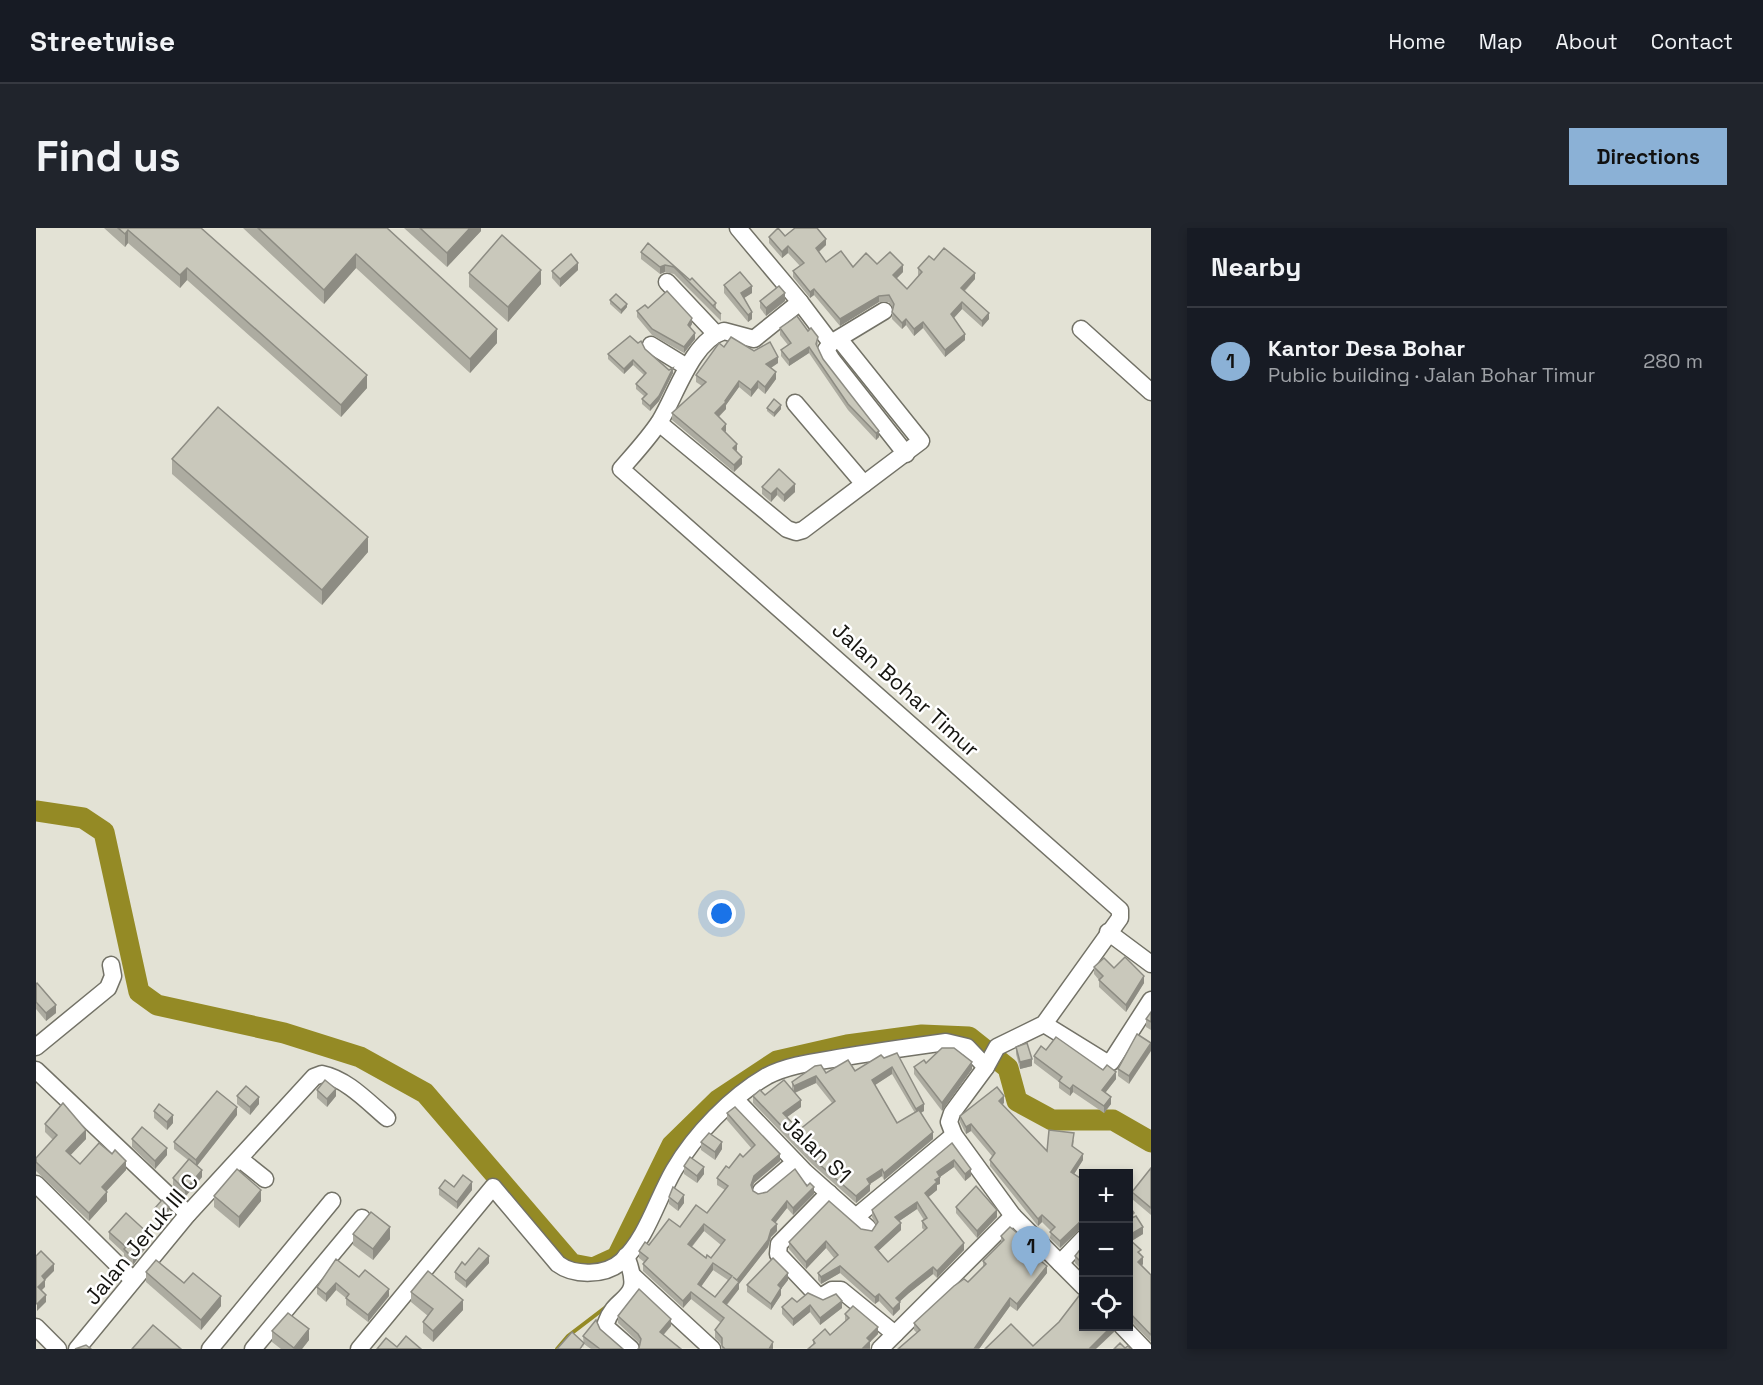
<!DOCTYPE html>
<html lang="en">
<head>
<meta charset="utf-8">
<style>
  body { margin:0; font-family:"Space Grotesk",sans-serif; background:#20242c; color:#f1f3f6 }
  .controls { position:absolute; right:18px; bottom:18px; display:grid; overflow:hidden; border-radius:0px; box-shadow:0 3px 9px #0003 }
  .controls button { width:54px; height:54px; display:grid; place-items:center; padding:0; border:0; border-bottom:2px solid #363941; background:#171b24; color:#f1f3f6; font:30px sans-serif }
  .you { position:absolute; left:686px; top:686px; width:21px; height:21px; margin:-15px; border:4px solid #fff; border-radius:50%; background:#1a73e8; box-shadow:0 0 0 9px #1a73e833 }
  .badge { display:grid; place-items:center; width:39px; height:39px; border-radius:50%; background:#8bb1d6; color:#111; font-size:20px; font-weight:700 }
  .pin { position:absolute; translate:-50% -50px; filter:drop-shadow(0 2px 3px #0008) }
  .pin::after { content:''; position:absolute; top:32px; width:21px; height:18px; background:inherit; clip-path:polygon(0 0,100% 0,50% 100%) }
  .list { margin:0; padding:0; list-style:none }
  h2 { display:flex; justify-content:space-between; align-items:center; height:78px; margin:0; padding:0 24px; font-size:26px }
  h2 small { font-size:20px; font-weight:400; color:#9ea1a6 }
  .list li { display:grid; grid-template-columns:39px 1fr auto; gap:18px; align-items:center; box-sizing:border-box; height:108px; padding:0 24px; border-top:2px solid #363941 }
  .list b { display:block; font-size:22px; white-space:nowrap }
  .list p { margin:0; font-size:20px; white-space:nowrap; color:#9ea1a6 }
  .list em { font-size:20px; font-style:normal; color:#9ea1a6 }
  .icon { flex:none; width:33px; height:33px; fill:none; stroke:currentColor; stroke-width:2; stroke-linecap:round; stroke-linejoin:round }
  .map { position:relative; flex:none; width:1115px; height:1121px; overflow:hidden; border-radius:0px }
  header { display:flex; align-items:center; gap:36px; box-sizing:border-box; height:84px; padding:0 30px; background:#171b24; border-bottom:2px solid #363941 }
  header strong { font-size:28px }
  nav { display:flex; gap:33px; margin-inline-start:auto; font-size:21px }
  .intro { display:flex; align-items:center; justify-content:space-between; box-sizing:border-box; height:144px; padding:0 36px }
  h1 { margin:0; font-size:42px }
  .button { padding:15px 27px; border-radius:0px; background:#8bb1d6; color:#111; font-size:21px; font-weight:700 }
  main { display:flex; gap:36px; padding:0 36px }
  aside { flex:1; background:#171b24; border-radius:0px; box-shadow:0 3px 9px #0003 }
  .map>svg:first-child { display:block }
  .lines { fill:none; stroke-linecap:round; stroke-linejoin:round }
  .stream { stroke:#948a25; stroke-width:4 }
  .river { stroke:#948a25; stroke-width:21 }
  .minor-casing { stroke:#737267; stroke-width:19 }
  .minor { stroke:#fff; stroke-width:16 }
  .wall { fill:#adaca1; fill-rule:evenodd }
  .shaded-wall { fill:#8d8c83 }
  .building { fill:#c9c8bb; stroke:#8d8c83; stroke-width:1.5; fill-rule:evenodd }
  .labels { text-anchor:middle; stroke-width:5; stroke-linejoin:round; paint-order:stroke }
  .street-label { font-size:22px; fill:#151410; stroke:#fff }
</style>
</head>
<body>
<header>
<strong>Streetwise</strong>
<nav><a>Home</a><a>Map</a><a>About</a><a>Contact</a></nav>
</header>
<div class="intro"><h1>Find us</h1><a class="button">Directions</a></div>
<main>
<div class="map">
<svg width="1115" height="1121" viewBox="0 0 1115 1121">
  <rect width="100%" height="100%" fill="#e3e2d5"/>
  <g class="lines">
    <polyline class="stream" points="521,1121 532,1108 570,1079"/>
    <polyline class="river" points="0,583 47,590 68,604 103,764 121,777 248,805 324,829 389,865 536,1036 557,1040 581,1029 636,917 682,872 741,833 811,817 886,807 933,809 972,840 981,873 1016,892 1077,892 1115,914"/>
    <defs>
      <g id="minor">
        <path d="M702 0 764 74 718 111 688 103C656 113 640 167 624 193 613 210 598 226 585 241L1084 682V690L1008 796 961 819 950 839 916 885 913 894 918 907 977 988 1048 1059"/>
        <polyline points="631,54 680,106"/>
        <polyline points="764,74 795,115 848,83"/>
        <polyline points="1045,101 1115,164"/>
        <polyline points="795,115 790,122 796,132 870,226"/>
        <polyline points="615,117 651,139"/>
        <polyline points="759,175 828,256"/>
        <polyline points="623,195 751,301 760,304 767,302 885,213 804,112"/>
        <polyline points="1072,704 1115,736"/>
        <polyline points="1008,796 1068,833 1075,834 1115,772"/>
        <polyline points="0,819 72,760 77,748 75,737"/>
        <polyline points="0,842 152,986"/>
        <polyline points="700,872 769,944 832,1000"/>
        <polyline points="204,931 229,951"/>
        <polyline points="0,956 97,1052"/>
        <polyline points="725,963 759,934"/>
        <polyline points="793,965 743,1016 742,1026 780,1066 786,1068 796,1062 805,1062 859,1106"/>
        <polyline points="821,988 918,907"/>
        <path d="M590 1028C609 1076 581 1063 570 1095L571 1100 595 1121"/>
        <polyline points="1024,1035 1048,1010"/>
        <polyline points="598,1049 676,1121"/>
        <polyline points="1086,1098 1108,1121"/>
        <polyline points="0,1099 22,1121"/>
        <path d="M41 1121 152 986 278 849 286 846C311 851 332 874 351 890"/>
        <polyline points="174,1121 296,973"/>
        <polyline points="217,1121 326,990"/>
        <path d="M323 1121 457 959 522 1036C538 1048 570 1048 586 1033 611 1010 621 971 638 942 659 906 695 869 731 848 752 837 778 834 802 830 838 824 874 819 910 814L931 819 950 839"/>
        <polyline points="844,1121 977,988"/>
      </g>
    </defs>
    <use href="#minor" class="minor-casing"/>
    <use href="#minor" class="minor"/>
  </g>
  <g class="wall">
    <polygon points="68,0 165,0 331,160 305,189 151,52 144,60 92,15 89,19"/>
    <polygon points="207,0 351,0 461,115 434,145 320,40 288,76"/>
    <polygon points="368,0 445,0 445,3 411,39"/>
    <polygon points="733,9 790,17 783,24 790,34 817,39 841,36 867,44 860,51 871,61 883,48 882,47 882,40 898,32 939,51 929,63 953,91 946,99 926,81 918,90 929,112 909,129 887,100 878,108 870,97 866,101 856,91 856,84 857,80 853,74 843,74 804,98 778,67 774,70 757,49 757,43 764,38 752,25 746,30 733,15"/>
    <polygon points="612,15 680,75 680,81 685,86 685,93 638,46 629,44 624,46 605,31 605,24"/>
    <polygon points="542,42 524,59 516,50 516,43"/>
    <polygon points="433,45 505,56 472,94 433,59"/>
    <polygon points="688,57 716,65 708,70 716,91 712,94 688,65"/>
    <polygon points="574,72 591,79 585,86 574,76"/>
    <polygon points="724,73 749,73 730,88 724,80"/>
    <polygon points="612,80 656,96 654,99 659,111 648,125 616,107 601,89 601,83"/>
    <polygon points="744,100 772,103 782,115 781,118 787,131 843,209 840,212 812,182 773,125 753,138 745,128 745,122 752,117 744,107"/>
    <polygon points="688,119 718,123 742,135 735,140 740,151 729,166 722,160 715,169 703,159 690,177 690,181 683,189 690,203 689,204 701,222 700,223 706,236 698,244 636,192 636,185 666,158 660,154 660,147"/>
    <polygon points="609,121 637,145 623,173 614,183 606,176 606,171 608,168 600,161 600,156 608,147 597,137 588,146 572,131 572,126"/>
    <polygon points="731,180 745,181 738,189 731,183"/>
    <polygon points="136,231 332,324 286,377 136,246"/>
    <polygon points="743,241 759,264 748,274 741,267 735,274 726,266 726,259"/>
    <polygon points="1058,739 1078,740 1108,755 1090,784 1063,759 1063,752 1058,746"/>
    <polygon points="0,756 20,785 10,793 0,781"/>
    <polygon points="1115,784 1115,802 1110,799 1110,791"/>
    <polygon points="1101,806 1093,856 1082,848 1082,841"/>
    <polygon points="980,819 996,838 984,841 980,826"/>
    <polygon points="1010,822 1080,851 1069,865 1075,876 1068,885 1037,864 1034,868 1023,860 1023,854 998,835 998,828"/>
    <path d="M861 825 888 883 885 885 897 911 848 952 846 948 834 956V963L820 975 776 936 717 875V868L729 867 756 861V854L790 845 819 843ZM856 846 879 885 861 895 839 857ZM780 855 796 875 763 902 751 889 765 879 759 865Z"/>
    <polygon points="890,835 936,841 906,883 878,846 878,839"/>
    <polygon points="281,862 300,868 291,879 281,870"/>
    <polygon points="201,868 223,876 214,887 201,876"/>
    <polygon points="968,875 966,877 1011,923 1038,912 1037,919 1047,932 1038,946 1047,952 1047,1001 1045,1000 1024,1020 1014,1010 1015,1003 1006,994 1002,998 954,938 954,932 956,928 935,903 930,906 924,894 924,888"/>
    <polygon points="118,883 137,895 131,902 118,890"/>
    <path d="M691 885 744 933 718 955 716 960 717 963 722 966H778L757 987 751 980 739 995 741 1003 735 1009 732 1019 703 1056V1061L691 1077 737 1121H686V1117L679 1110V1102L685 1095 655 1071 647 1080 607 1043V1036L608 1034 603 1030V1023L644 999 671 985 689 962 681 957V950L707 929 716 921 691 892ZM668 1003 685 1017 675 1030H670L656 1019ZM677 1042 692 1052 679 1069 665 1058Z"/>
    <polygon points="201,887 161,938 166,949 149,969 137,957 137,950 152,932 138,921 138,914"/>
    <polygon points="9,896 50,911 34,927 44,936 90,942 70,963 71,973 53,993 0,943 0,930 17,912 9,904"/>
    <polygon points="96,911 131,927 119,941 96,919"/>
    <polygon points="665,914 686,921 679,932 665,922"/>
    <path d="M916 915 935 948 929 953 918 939 904 949V956L901 957V962L892 969 928 1022 901 1050 897 1046 873 1065 864 1073V1081L857 1088 843 1073 839 1076 804 1045 785 1056 782 1052V1045L798 1030 790 1020 770 1041 753 1021V1014L825 1001 836 1003 840 997 836 989V982ZM881 981 888 992 886 993V1000L888 1002 852 1034 842 1023 865 1002 863 993Z"/>
    <polygon points="648,938 668,946 661,955 648,946"/>
    <polygon points="1115,940 1115,987 1096,971 1096,964"/>
    <polygon points="418,959 436,962 421,981 403,967 403,960"/>
    <polygon points="178,968 225,973 203,1000 178,979"/>
    <polygon points="633,969 648,975 642,983 633,976"/>
    <polygon points="1092,976 1098,989 1107,1006 1096,1013 1105,1027 1107,1036 1106,1038 1115,1047 1115,1114 1092,1090 1092,992 1093,991"/>
    <polygon points="920,979 961,989 941,1010 920,985"/>
    <polygon points="119,980 133,983 126,990 119,984"/>
    <polygon points="73,1004 114,1014 97,1037 88,1028 88,1025 73,1011"/>
    <polygon points="317,1006 354,1011 337,1032 317,1017"/>
    <polygon points="965,1008 996,1023 995,1025 1011,1045 981,1083 974,1078 943,1121 862,1121 881,1105 878,1102 878,1095 932,1054 947,1039 947,1033 965,1015"/>
    <polygon points="1047,1018 1047,1043 1039,1035 1039,1028"/>
    <polygon points="453,1035 430,1060 419,1051 419,1044 429,1037"/>
    <polygon points="110,1044 148,1055 185,1078 165,1102 110,1054"/>
    <polygon points="323,1049 353,1068 332,1094 310,1077 310,1070 300,1062 290,1074 281,1066 281,1059"/>
    <polygon points="752,1052 745,1061 745,1067 735,1082 711,1064 711,1057"/>
    <polygon points="375,1064 427,1082 397,1114 387,1105 387,1094 392,1088 375,1074"/>
    <polygon points="761,1074 806,1080 784,1097 774,1084 757,1098 746,1086 746,1079"/>
    <polygon points="809,1086 842,1106 834,1114 834,1121 777,1117 777,1112 794,1107 809,1093"/>
    <polygon points="582,1088 635,1098 603,1120 604,1116 602,1114 582,1095"/>
    <polygon points="564,1101 587,1121 555,1121 548,1116 548,1121 547,1108"/>
    <polygon points="236,1103 273,1112 266,1121 245,1121 236,1114"/>
  </g>
  <g class="shaded-wall">
    <polygon points="434,0 445,0 445,3 411,39 411,25"/>
    <polygon points="92,2 92,15 89,19 89,6"/>
    <polygon points="790,11 790,17 780,26 780,20"/>
    <polygon points="752,18 752,25 746,30 746,24"/>
    <polygon points="320,26 320,40 288,76 288,62"/>
    <polygon points="542,35 542,42 524,59 524,51"/>
    <polygon points="629,37 629,44 624,46 624,39"/>
    <polygon points="867,37 867,44 857,54 857,47"/>
    <polygon points="151,40 151,52 144,60 144,47"/>
    <polygon points="505,42 505,56 472,94 472,79"/>
    <polygon points="939,45 939,51 925,66 925,60"/>
    <polygon points="716,58 716,65 705,72 705,65"/>
    <polygon points="778,61 778,67 774,70 774,64"/>
    <polygon points="749,65 749,73 730,88 730,80"/>
    <polygon points="843,68 843,74 804,98 804,91"/>
    <polygon points="926,74 926,81 915,93 915,86"/>
    <polygon points="591,76 591,79 585,86 585,82"/>
    <polygon points="716,84 716,91 712,94 712,87"/>
    <polygon points="953,85 953,91 946,99 946,93"/>
    <polygon points="656,90 656,96 652,103 652,97"/>
    <polygon points="870,91 870,97 866,101 866,95"/>
    <polygon points="887,94 887,100 878,108 878,101"/>
    <polygon points="461,101 461,115 434,145 434,131"/>
    <polygon points="659,105 659,111 648,125 648,119"/>
    <polygon points="929,106 929,112 909,129 909,122"/>
    <polygon points="773,119 773,125 753,138 753,132"/>
    <polygon points="742,129 742,135 730,143 730,136"/>
    <polygon points="597,132 597,137 588,146 588,141"/>
    <polygon points="637,140 637,145 623,173 614,183 614,178"/>
    <polygon points="740,144 740,151 729,166 729,159"/>
    <polygon points="331,147 331,160 305,189 305,177"/>
    <polygon points="703,153 703,159 690,177 690,181 679,192 679,185"/>
    <polygon points="722,153 722,160 715,169 715,162"/>
    <polygon points="745,177 745,181 738,189 738,185"/>
    <polygon points="690,196 690,203 686,207 686,201"/>
    <polygon points="843,203 843,209 840,212 840,205"/>
    <polygon points="701,216 701,222 697,227 697,220"/>
    <polygon points="706,229 706,236 698,244 698,237"/>
    <polygon points="759,256 759,264 748,274 748,267"/>
    <polygon points="741,260 741,267 735,274 735,266"/>
    <polygon points="332,309 332,324 286,377 286,362"/>
    <polygon points="1108,748 1108,755 1090,784 1090,777"/>
    <polygon points="20,777 20,785 10,793 10,785"/>
    <polygon points="1115,815 1115,823 1093,856 1093,848"/>
    <polygon points="996,831 996,838 984,841 984,834"/>
    <polygon points="936,834 936,841 906,883 906,875"/>
    <polygon points="856,839 856,846 836,859 836,852"/>
    <polygon points="1080,844 1080,851 1066,869 1066,862"/>
    <polygon points="780,848 780,855 758,865 758,858"/>
    <polygon points="1037,857 1037,864 1034,868 1034,861"/>
    <polygon points="300,861 300,868 291,879 291,871"/>
    <polygon points="968,868 968,875 963,879 963,873"/>
    <polygon points="223,869 223,876 214,887 214,879"/>
    <polygon points="1075,869 1075,876 1068,885 1068,878"/>
    <polygon points="765,872 765,879 747,892 747,885"/>
    <polygon points="888,876 888,883 880,887 880,881"/>
    <polygon points="201,879 201,887 160,939 160,932"/>
    <polygon points="137,887 137,895 131,902 131,894"/>
    <polygon points="935,896 935,903 930,906 930,899"/>
    <polygon points="50,902 50,911 30,932 30,923"/>
    <polygon points="897,904 897,911 848,952 848,945"/>
    <polygon points="686,914 686,921 679,932 679,924"/>
    <polygon points="131,920 131,927 119,941 119,933"/>
    <polygon points="744,926 744,933 718,955 715,964 715,957 718,948"/>
    <polygon points="1047,926 1047,932 1035,951 1035,944"/>
    <polygon points="918,932 918,939 904,949 904,956 901,957 901,962 889,972 889,965 901,944"/>
    <polygon points="90,933 90,942 66,968 66,959"/>
    <polygon points="668,939 668,946 661,955 661,948"/>
    <polygon points="846,941 846,948 831,958 831,951"/>
    <polygon points="935,941 935,948 929,953 929,946"/>
    <polygon points="166,942 166,949 149,969 149,962"/>
    <polygon points="436,954 436,962 421,981 421,974"/>
    <polygon points="834,956 834,963 820,975 820,968"/>
    <polygon points="778,959 778,966 757,987 757,980"/>
    <polygon points="225,962 225,973 203,1000 203,989"/>
    <polygon points="71,964 71,973 53,993 53,985"/>
    <polygon points="648,967 648,975 642,983 642,976"/>
    <polygon points="751,973 751,980 736,999 736,992"/>
    <polygon points="881,974 881,981 859,996 859,989"/>
    <polygon points="133,979 133,983 126,990 126,987"/>
    <polygon points="961,982 961,989 941,1010 941,1003"/>
    <polygon points="1006,987 1006,994 1002,998 1002,991"/>
    <polygon points="1045,993 1045,1000 1024,1020 1024,1013"/>
    <polygon points="865,995 865,1002 839,1026 839,1019"/>
    <polygon points="668,996 668,1003 652,1023 652,1016"/>
    <polygon points="741,996 741,1003 735,1009 732,1019 703,1056 703,1061 687,1081 687,1074 735,1002"/>
    <polygon points="354,999 354,1011 337,1032 337,1021"/>
    <polygon points="1107,999 1107,1006 1092,1015 1092,1008"/>
    <polygon points="114,1007 114,1014 97,1037 97,1030"/>
    <polygon points="790,1013 790,1020 770,1041 770,1034"/>
    <polygon points="928,1015 928,1022 901,1050 901,1043"/>
    <polygon points="996,1016 996,1023 991,1029 991,1022"/>
    <polygon points="453,1028 453,1035 430,1060 430,1053"/>
    <polygon points="1107,1029 1107,1036 1102,1041 1102,1034"/>
    <polygon points="677,1035 677,1042 662,1063 662,1056"/>
    <polygon points="18,1036 18,1043 6,1055 6,1048"/>
    <polygon points="804,1038 804,1045 785,1056 785,1049"/>
    <polygon points="1011,1038 1011,1045 981,1083 981,1076"/>
    <polygon points="897,1039 897,1046 873,1065 860,1077 860,1070 873,1058"/>
    <polygon points="752,1045 752,1052 745,1061 745,1067 735,1082 735,1076 742,1057"/>
    <polygon points="9,1052 9,1059 2,1066 2,1059"/>
    <polygon points="300,1055 300,1062 290,1074 290,1066"/>
    <polygon points="353,1061 353,1068 332,1094 332,1087"/>
    <polygon points="655,1064 655,1071 647,1080 647,1073"/>
    <polygon points="843,1066 843,1073 839,1076 839,1069"/>
    <polygon points="10,1067 10,1074 1,1083 1,1076"/>
    <polygon points="185,1068 185,1078 165,1102 165,1092"/>
    <polygon points="974,1070 974,1078 943,1121 938,1121"/>
    <polygon points="427,1072 427,1082 397,1114 397,1103"/>
    <polygon points="806,1073 806,1080 784,1097 784,1090"/>
    <polygon points="864,1074 864,1081 857,1088 857,1081"/>
    <polygon points="774,1077 774,1084 757,1098 757,1091"/>
    <polygon points="635,1091 635,1098 624,1111 624,1104"/>
    <polygon points="1076,1098 1078,1098 1078,1104 1060,1121 1053,1121"/>
    <polygon points="842,1099 842,1106 834,1114 834,1121 826,1121 831,1110"/>
    <polygon points="273,1101 273,1112 266,1121 258,1121"/>
    <polygon points="737,1114 737,1121 733,1121"/>
  </g>
  <g class="building">
    <polygon points="82,0 165,0 331,147 305,177 151,40 144,47 92,2 89,6"/>
    <polygon points="222,0 351,0 461,101 434,131 320,26 288,62"/>
    <polygon points="384,0 434,0 411,25"/>
    <polygon points="742,0 749,8 759,0 781,0 790,11 780,20 790,34 805,23 817,39 830,25 841,36 854,24 867,37 857,47 871,61 886,44 882,40 893,28 898,32 908,20 939,45 925,60 953,85 946,93 926,74 915,86 929,106 909,122 887,94 878,101 870,91 866,95 856,84 858,76 853,67 843,68 804,91 778,61 774,64 757,43 768,35 752,18 746,24 733,9"/>
    <polygon points="466,7 505,42 472,79 433,45"/>
    <polygon points="612,15 654,52 656,50 680,75 677,78 685,86 638,39 629,37 624,39 605,24"/>
    <polygon points="535,26 542,35 524,51 516,43"/>
    <polygon points="704,44 716,58 705,65 716,84 712,87 688,57"/>
    <polygon points="743,58 749,65 730,80 724,73"/>
    <polygon points="631,63 656,90 652,97 659,105 648,119 616,101 601,83 609,77 612,80"/>
    <polygon points="580,66 591,76 585,82 574,72"/>
    <polygon points="761,88 772,103 775,100 782,109 780,116 787,131 843,203 840,205 812,176 773,119 753,132 745,122 755,115 744,100"/>
    <polygon points="594,108 602,115 605,113 609,121 633,142 637,140 623,168 614,178 606,171 611,166 600,156 610,145 597,132 588,141 572,126"/>
    <polygon points="695,109 718,123 734,114 742,129 730,136 740,144 729,159 722,153 715,162 703,153 689,173 690,174 679,185 690,196 686,201 701,216 697,220 706,229 698,237 636,185 670,154 660,147 683,115 688,119"/>
    <polygon points="738,171 745,177 738,185 731,180"/>
    <polygon points="182,179 332,309 286,362 136,231"/>
    <polygon points="743,241 759,256 748,267 741,260 735,266 726,259"/>
    <polygon points="1089,729 1108,748 1090,777 1063,752 1067,748 1058,739 1068,730 1078,740"/>
    <polygon points="1,755 20,777 10,785 0,774 0,756"/>
    <polygon points="1115,784 1115,794 1110,791"/>
    <polygon points="1101,806 1115,815 1093,848 1082,841"/>
    <polygon points="1020,809 1067,842 1071,837 1080,844 1066,862 1075,869 1068,878 1037,857 1034,861 1023,853 1026,849 998,828 1005,818 1010,822"/>
    <polygon points="991,815 996,831 984,834 980,819"/>
    <polygon points="906,820 918,820 936,834 906,875 878,839 888,832 890,835"/>
    <polygon points="861,825 888,876 880,881 856,839 836,852 861,895 883,882 897,904 848,945 846,941 831,951 834,956 820,968 776,930 717,868 724,862 729,867 748,852 765,872 747,885 763,902 799,873 780,848 758,858 756,854 779,838 785,837 790,845 812,832 819,843 845,827 848,830"/>
    <polygon points="289,852 300,861 291,871 281,862"/>
    <polygon points="210,858 223,869 214,879 201,868"/>
    <polygon points="961,859 968,868 963,873 1011,923 1013,902 1038,905 1036,918 1047,926 1035,944 1047,952 1047,994 1045,993 1024,1013 1014,1004 1019,999 1006,987 1002,991 954,932 959,925 935,896 930,899 924,888"/>
    <polygon points="181,863 201,879 160,932 138,914"/>
    <polygon points="27,875 50,902 30,923 44,936 63,915 76,926 79,922 90,933 66,959 71,964 53,985 0,934 0,930 21,907 9,896"/>
    <polygon points="123,876 137,887 131,894 118,883"/>
    <path d="M699 879 744 926 718 948 715 957 717 963 722 966 731 964 759 941 771 958 774 955 778 959 757 980 751 973 736 992 741 996 735 1002 732 1012 701 1052 697 1049 703 1054 687 1074 737 1114 733 1121H689L686 1118V1110L679 1102 688 1090 655 1064 647 1073 607 1036 612 1030 603 1023 609 1014 613 1017 633 991 644 999 660 977 671 985 692 958 681 950 690 938 693 940 704 926 707 929 719 917 691 885ZM668 996 689 1012 675 1030 671 1027 670 1030 652 1016ZM677 1035 696 1048 679 1069 662 1056Z"/>
    <polygon points="106,899 131,920 119,933 96,911"/>
    <polygon points="673,905 686,914 679,924 665,914"/>
    <path d="M916 915 935 941 929 946 918 932 901 944 904 949 899 952 901 954 889 965 928 1015 901 1043 897 1039 873 1058 860 1070 864 1074 857 1081 843 1066 839 1069 804 1038 785 1049 782 1045 802 1027 790 1013 770 1034 753 1014 793 973 825 1001 836 1003 842 994 836 982ZM881 974 891 990 886 993 891 1000 852 1034 839 1019 865 995 859 989Z"/>
    <polygon points="654,929 668,939 661,948 648,938"/>
    <polygon points="153,931 166,942 149,962 137,950"/>
    <polygon points="1115,940 1115,980 1096,964"/>
    <polygon points="201,941 225,962 203,989 178,968"/>
    <polygon points="427,947 436,954 421,974 403,960 409,952 418,959"/>
    <polygon points="940,958 961,982 941,1003 920,979"/>
    <polygon points="637,959 648,967 642,976 633,969"/>
    <polygon points="126,972 133,979 126,987 119,980"/>
    <polygon points="1092,976 1098,985 1096,987 1092,984"/>
    <polygon points="335,984 354,999 337,1021 317,1006"/>
    <polygon points="90,985 114,1007 97,1030 88,1021 90,1019 73,1004"/>
    <polygon points="1100,988 1107,999 1092,1008 1092,992"/>
    <polygon points="974,999 985,1008 987,1007 996,1016 991,1022 1011,1038 981,1076 974,1070 938,1121 862,1121 884,1102 878,1095 918,1058 928,1051 932,1054 950,1036 947,1033 968,1012 965,1008"/>
    <polygon points="1092,1010 1105,1022 1102,1024 1107,1029 1102,1034 1115,1047 1115,1107 1092,1083"/>
    <polygon points="1047,1018 1047,1036 1039,1028"/>
    <polygon points="443,1020 453,1028 430,1053 419,1044 426,1034 429,1037"/>
    <polygon points="5,1023 18,1036 6,1048 9,1052 2,1059 10,1067 1,1076 0,1075 0,1028"/>
    <polygon points="737,1030 752,1045 742,1057 745,1060 735,1076 711,1057"/>
    <polygon points="300,1031 323,1049 329,1042 353,1061 332,1087 310,1070 313,1066 300,1055 290,1066 281,1059"/>
    <polygon points="120,1032 148,1055 157,1045 185,1068 165,1092 110,1044"/>
    <polygon points="392,1043 427,1072 397,1103 387,1094 397,1081 375,1064"/>
    <polygon points="603,1061 635,1091 624,1104 645,1121 602,1121 603,1120 605,1111 602,1106 582,1088"/>
    <polygon points="1046,1064 1047,1065 1047,1098 1076,1098 1053,1121 949,1121 975,1096 997,1118 1023,1094"/>
    <polygon points="772,1065 787,1072 800,1066 806,1073 784,1090 774,1077 757,1091 746,1079 756,1070 761,1074"/>
    <polygon points="817,1078 842,1099 831,1110 834,1113 826,1121 772,1121 779,1115 777,1112 789,1101 794,1107 813,1090 809,1086"/>
    <polygon points="252,1085 273,1101 258,1120 236,1103"/>
    <polygon points="560,1092 564,1101 587,1121 564,1121 547,1108"/>
    <polygon points="117,1097 145,1121 96,1121"/>
    <polygon points="536,1104 548,1115 544,1121 521,1121"/>
    <polygon points="370,1108 385,1121 341,1121 350,1110 361,1119"/>
    <polygon points="1084,1115 1089,1120 1092,1118 1095,1121 1078,1121"/>
    <polygon points="50,1117 55,1121 39,1121"/>
  </g>
  <g class="labels">
    <g class="street-label">
      <text transform="translate(870 461) rotate(42)" y="8">Jalan Bohar Timur</text>
      <text transform="translate(781 921) rotate(44)" y="8">Jalan S1</text>
      <text transform="translate(105 1011) rotate(-50)" y="8">Jalan Jeruk III C</text>
    </g>
  </g>
</svg>
<div class="controls">
<button>+</button>
<button>−</button>
<button><svg class="icon" aria-label="locate" viewBox="0 0 24 24"><circle cx="12" cy="12" r="6"/><path d="M12 2v4M12 18v4M2 12h4M18 12h4"/></svg></button>
</div>
<div class="you"></div>
<div class="pin badge" style="left:995px;top:1048px">1</div>
</div>
<aside>
<h2>Nearby<small></small></h2>
<ul class="list">
<li><span class="badge">1</span><div><b>Kantor Desa Bohar</b><p>Public building · Jalan Bohar Timur</p></div><em>280 m</em></li>
</ul>
</aside>
</main>
</body>
</html>
